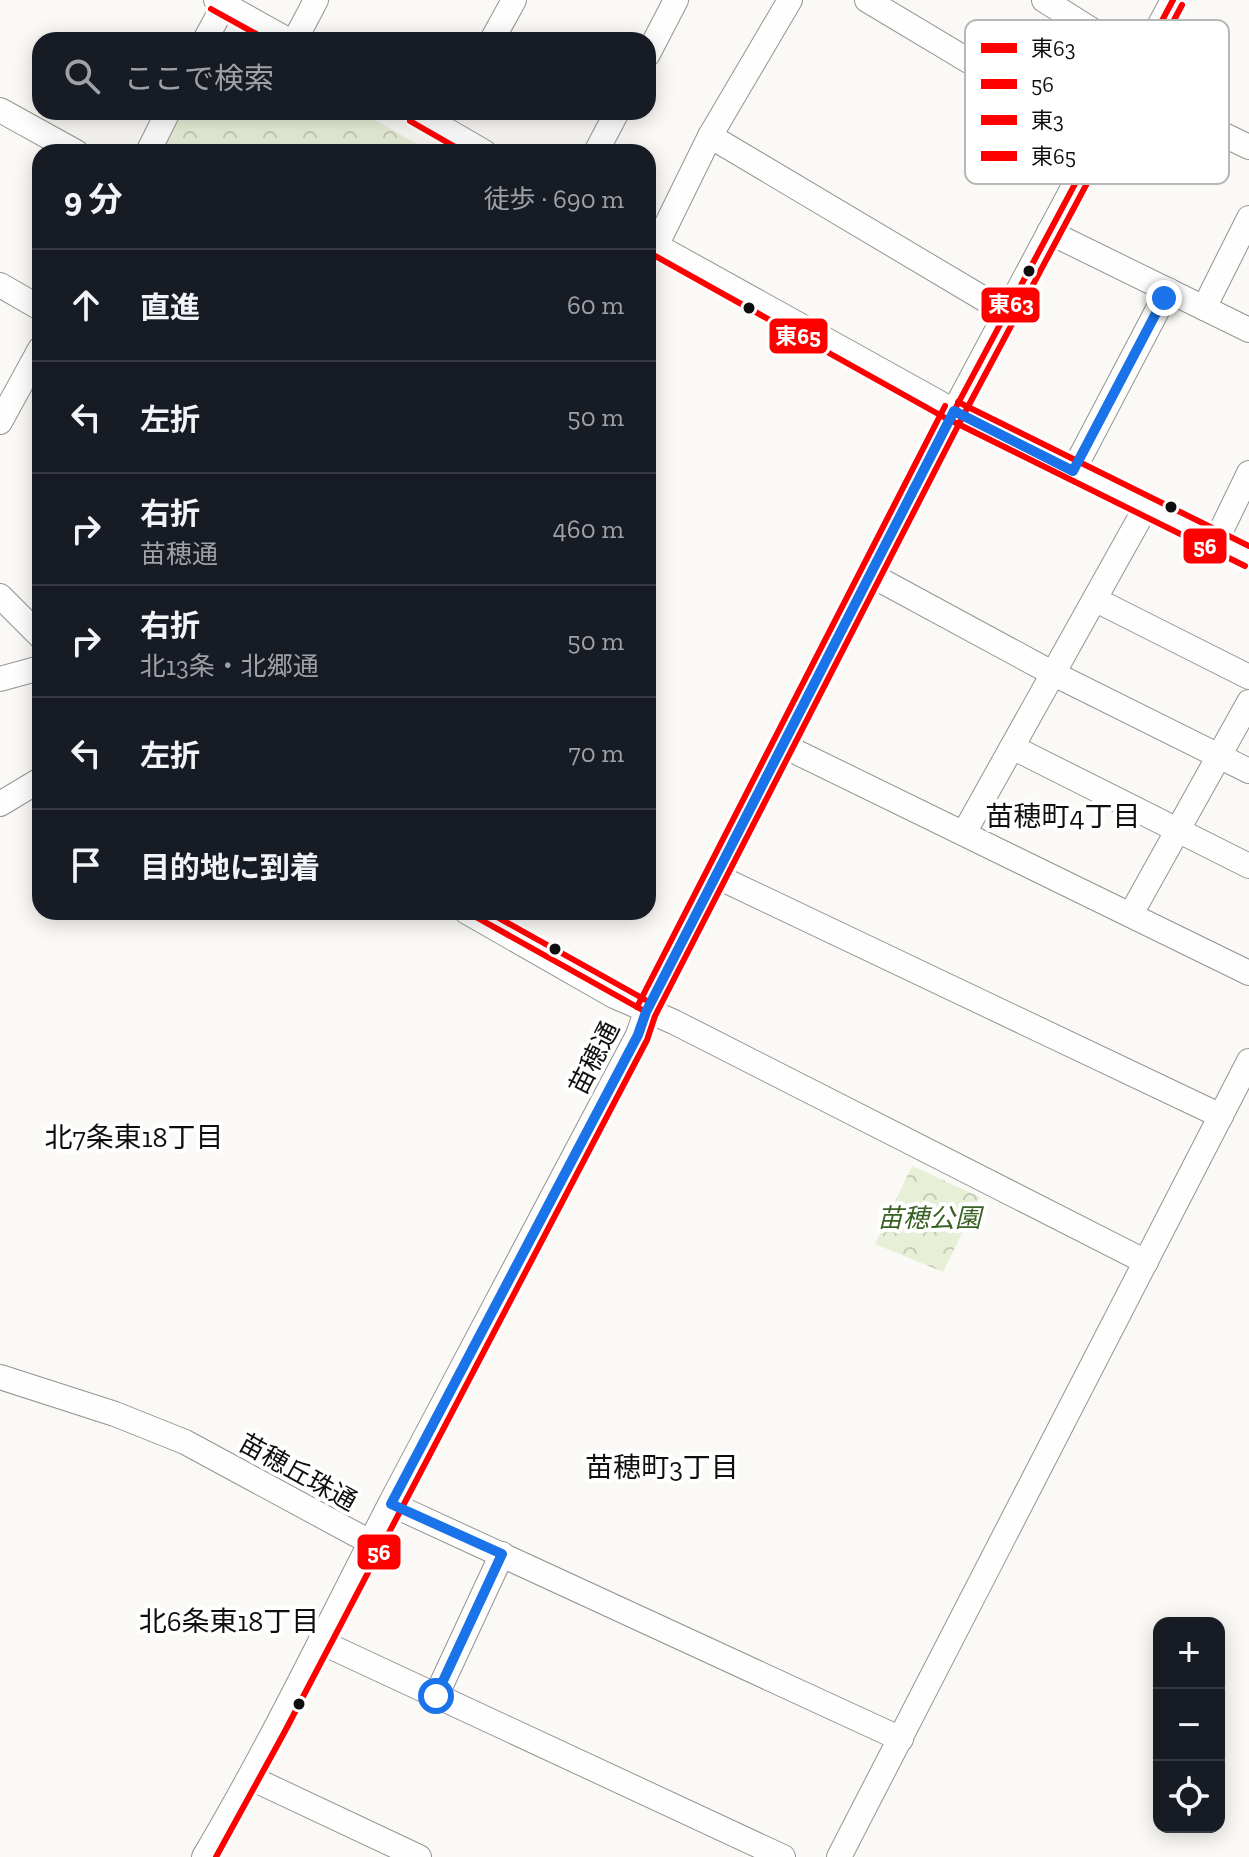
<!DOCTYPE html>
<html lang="ja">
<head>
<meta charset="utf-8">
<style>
  body { margin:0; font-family:"Zilla Slab","Noto Sans JP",serif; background:#20242c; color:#f1f3f6 }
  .controls { position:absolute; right:24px; bottom:24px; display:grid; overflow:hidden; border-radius:16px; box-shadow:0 4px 20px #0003 }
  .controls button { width:72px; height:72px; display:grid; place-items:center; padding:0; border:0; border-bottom:2px solid #363941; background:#171b24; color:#f1f3f6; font:40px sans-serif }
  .stop { position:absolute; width:24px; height:24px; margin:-18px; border:6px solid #1a73e8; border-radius:50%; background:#fff }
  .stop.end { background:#1a73e8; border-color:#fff; box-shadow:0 2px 8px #0008 }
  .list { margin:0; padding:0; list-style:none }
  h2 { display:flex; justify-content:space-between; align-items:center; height:104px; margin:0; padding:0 32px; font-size:34px }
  h2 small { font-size:26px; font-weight:400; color:#9ea1a6 }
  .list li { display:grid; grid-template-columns:52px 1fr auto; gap:24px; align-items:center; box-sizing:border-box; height:112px; padding:0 32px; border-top:2px solid #363941 }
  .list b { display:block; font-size:30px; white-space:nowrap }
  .list p { margin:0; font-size:26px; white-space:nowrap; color:#9ea1a6 }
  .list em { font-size:26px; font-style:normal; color:#9ea1a6 }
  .icon { flex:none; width:44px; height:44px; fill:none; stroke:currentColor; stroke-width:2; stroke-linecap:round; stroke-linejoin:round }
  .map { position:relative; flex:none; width:1249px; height:1857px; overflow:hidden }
  .search { position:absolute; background:#171b24; box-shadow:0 4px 20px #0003; left:32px; top:32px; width:624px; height:88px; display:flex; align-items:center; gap:20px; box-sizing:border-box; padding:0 28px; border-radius:24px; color:#9ea1a6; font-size:30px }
  .panel { position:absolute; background:#171b24; box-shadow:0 4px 20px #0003; left:32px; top:144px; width:624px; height:776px; border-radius:24px }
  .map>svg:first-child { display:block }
  .park { fill:url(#park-crowns) }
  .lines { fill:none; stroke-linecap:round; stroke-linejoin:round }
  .minor-casing { stroke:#959493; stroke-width:26 }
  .minor { stroke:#fefefe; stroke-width:24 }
  .bus-1-casing { stroke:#fff; stroke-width:12 }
  .bus-2-casing { stroke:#fff; stroke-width:12 }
  .bus-3-casing { stroke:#fff; stroke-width:12 }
  .bus-4-casing { stroke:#fff; stroke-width:12 }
  .bus-1 { stroke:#f00; stroke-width:6 }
  .bus-2 { stroke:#f00; stroke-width:6 }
  .bus-3 { stroke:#f00; stroke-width:6 }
  .bus-4 { stroke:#f00; stroke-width:6 }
  .route { stroke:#1a73e8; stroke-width:10 }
  .bus-dot { fill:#0f0f0f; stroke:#fff; stroke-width:3 }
  .labels { text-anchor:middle; stroke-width:8; stroke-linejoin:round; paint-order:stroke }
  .street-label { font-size:26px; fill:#0f0f0f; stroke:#fff }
  .park-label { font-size:26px; font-style:italic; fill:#396124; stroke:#fff }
  .neighbourhood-label { font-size:28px; fill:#0f0f0f; stroke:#fff }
  .key { fill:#fff; stroke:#b7b7b7; stroke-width:2 }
  .key-label { font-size:22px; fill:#0f0f0f }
  .line-badge { stroke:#fff; stroke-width:3 }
  .badge-label { font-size:22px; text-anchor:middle; font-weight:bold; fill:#fff }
</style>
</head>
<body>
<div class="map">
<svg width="1249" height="1857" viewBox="0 0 1249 1857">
  <defs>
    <pattern id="park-crowns" width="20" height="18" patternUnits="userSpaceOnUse" patternTransform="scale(2)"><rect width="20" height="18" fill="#e8efd7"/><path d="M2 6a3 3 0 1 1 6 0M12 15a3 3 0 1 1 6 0" fill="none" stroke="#c6ccb7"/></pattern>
  </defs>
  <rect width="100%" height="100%" fill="#fbf9f5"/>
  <g class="park">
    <polygon points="183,112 361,112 431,152 161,152"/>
    <polygon points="912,1166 980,1197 943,1272 875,1244"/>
  </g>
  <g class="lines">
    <defs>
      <g id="minor">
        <polyline points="216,0 288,40"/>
        <polyline points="867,0 1099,139"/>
        <polyline points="1044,0 1141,61"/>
        <polyline points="205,40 224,5"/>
        <polyline points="295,40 316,0"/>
        <polyline points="492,40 514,0"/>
        <polyline points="648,54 676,0"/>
        <polyline points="1126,88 1249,147"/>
        <polyline points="0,110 76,152"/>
        <polyline points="415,112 484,152"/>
        <polyline points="710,136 1006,312"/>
        <polyline points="148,152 168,112"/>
        <polyline points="596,152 617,112"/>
        <polyline points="1049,232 1249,330"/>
        <polyline points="648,241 954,411 1249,557"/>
        <polyline points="656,246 710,136 790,0"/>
        <polyline points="0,285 40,308"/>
        <polyline points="1204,308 1249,218"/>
        <polyline points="0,422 40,349"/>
        <polyline points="1073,471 1168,290"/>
        <polyline points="1216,541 1249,473"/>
        <polyline points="871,575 1052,673 1249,771"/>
        <polyline points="0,596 40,636"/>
        <polyline points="1096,600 1249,677"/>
        <polyline points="0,679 40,668"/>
        <polyline points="784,746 1249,973"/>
        <polyline points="1012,747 1249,866"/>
        <polyline points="0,804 40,780"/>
        <polyline points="964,833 1146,507"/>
        <polyline points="718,877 1221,1116"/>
        <polyline points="467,912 614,996 674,1022 1146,1262"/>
        <polyline points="1131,914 1249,702"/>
        <polyline points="0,1377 115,1414 185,1442 370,1542"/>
        <polyline points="391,1504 901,1739"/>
        <polyline points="323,1643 783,1857"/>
        <polyline points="436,1696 502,1554"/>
        <polyline points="251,1778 419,1857"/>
        <path d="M204 1857C271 1744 327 1627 387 1510 470 1351 555 1193 638 1035L646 1012 954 411 1173 0"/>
        <polyline points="839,1857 1249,1061"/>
      </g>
    </defs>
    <use href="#minor" class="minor-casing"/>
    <use href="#minor" class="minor"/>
    <defs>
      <g id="bus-1">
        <polyline points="467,912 646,1012"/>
        <polyline points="646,1012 954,411 1173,0"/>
      </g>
      <g id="bus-2">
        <polyline points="950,420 1245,566"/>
        <polyline points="216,1857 284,1733 647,1040 655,1016 963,416"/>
      </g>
      <g id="bus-3">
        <polyline points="958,402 1249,546"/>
        <polyline points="488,912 651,1003"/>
        <polyline points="637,1007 945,406"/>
      </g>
      <g id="bus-4">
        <polyline points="211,9 267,40"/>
        <polyline points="410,121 464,152"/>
        <polyline points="648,252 949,420"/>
        <polyline points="963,416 1182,5"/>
      </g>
    </defs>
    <use href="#bus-1" class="bus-1-casing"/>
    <use href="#bus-2" class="bus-2-casing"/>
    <use href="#bus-3" class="bus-3-casing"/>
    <use href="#bus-4" class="bus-4-casing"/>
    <use href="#bus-1" class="bus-1"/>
    <use href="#bus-2" class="bus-2"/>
    <use href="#bus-3" class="bus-3"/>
    <use href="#bus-4" class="bus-4"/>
  </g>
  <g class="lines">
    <polyline class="route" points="436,1696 502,1554 391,1504 638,1035 646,1012 954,411 1073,471 1164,298"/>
  </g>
  <g class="bus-dot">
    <circle cx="1029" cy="271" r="7"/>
    <circle cx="749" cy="308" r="7"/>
    <circle cx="1171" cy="507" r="7"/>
    <circle cx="555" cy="949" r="7"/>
    <circle cx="299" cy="1704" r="7"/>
  </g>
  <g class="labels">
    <g class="street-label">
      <text transform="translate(594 1058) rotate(-63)" y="9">苗穂通</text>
      <text transform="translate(298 1472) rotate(29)" y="9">苗穂丘珠通</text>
    </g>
    <g class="park-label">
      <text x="929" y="1227">苗穂公園</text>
    </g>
    <g class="neighbourhood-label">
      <text x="1063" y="826">苗穂町4丁目</text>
      <text x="134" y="1147">北7条東18丁目</text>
      <text x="662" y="1477">苗穂町3丁目</text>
      <text x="229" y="1631">北6条東18丁目</text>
    </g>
  </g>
  <rect x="965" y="20" width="264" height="164" rx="12" class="key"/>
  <rect x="981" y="43" width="36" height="10" fill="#f00"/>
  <rect x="981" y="79" width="36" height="10" fill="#f00"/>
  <rect x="981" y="115" width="36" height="10" fill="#f00"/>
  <rect x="981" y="151" width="36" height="10" fill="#f00"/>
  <g class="key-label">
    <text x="1031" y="56">東63</text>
    <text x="1031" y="92">56</text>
    <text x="1031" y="128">東3</text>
    <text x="1031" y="164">東65</text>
  </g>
  <g class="line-badge">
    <rect x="980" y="286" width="61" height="38" rx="8" fill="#f00"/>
    <rect x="768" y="317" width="61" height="38" rx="8" fill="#f00"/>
    <rect x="1182" y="527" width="46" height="38" rx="8" fill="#f00"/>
    <rect x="356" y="1533" width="46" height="38" rx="8" fill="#f00"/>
  </g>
  <g class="badge-label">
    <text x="1011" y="312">東63</text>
    <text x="798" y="344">東65</text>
    <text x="1205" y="554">56</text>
    <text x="379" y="1560">56</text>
  </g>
</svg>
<div class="controls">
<button>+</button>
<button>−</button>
<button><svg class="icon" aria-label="locate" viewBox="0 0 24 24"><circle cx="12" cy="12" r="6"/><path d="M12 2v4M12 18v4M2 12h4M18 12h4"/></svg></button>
</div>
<div class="stop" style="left:436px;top:1696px"></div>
<div class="stop end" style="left:1164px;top:298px"></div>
<div class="search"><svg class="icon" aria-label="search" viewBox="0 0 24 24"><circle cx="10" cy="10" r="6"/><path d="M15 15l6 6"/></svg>ここで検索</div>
<section class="panel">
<h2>9 分<small>徒歩 · 690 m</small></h2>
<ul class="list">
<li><svg class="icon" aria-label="ahead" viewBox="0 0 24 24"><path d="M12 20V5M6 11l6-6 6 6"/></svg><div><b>直進</b></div><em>60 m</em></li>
<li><svg class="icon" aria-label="left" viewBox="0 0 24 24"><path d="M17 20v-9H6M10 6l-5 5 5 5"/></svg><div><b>左折</b></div><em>50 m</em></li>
<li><svg class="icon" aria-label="right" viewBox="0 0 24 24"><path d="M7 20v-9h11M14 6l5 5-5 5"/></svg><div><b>右折</b><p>苗穂通</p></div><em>460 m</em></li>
<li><svg class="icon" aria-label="right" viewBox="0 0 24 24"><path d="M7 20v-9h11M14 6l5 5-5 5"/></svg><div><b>右折</b><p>北13条・北郷通</p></div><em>50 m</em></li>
<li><svg class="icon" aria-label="left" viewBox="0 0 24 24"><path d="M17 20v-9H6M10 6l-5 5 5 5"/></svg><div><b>左折</b></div><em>70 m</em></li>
<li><svg class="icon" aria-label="arrive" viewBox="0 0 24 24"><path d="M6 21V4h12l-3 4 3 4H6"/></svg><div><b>目的地に到着</b></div></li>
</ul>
</section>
</div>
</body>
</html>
